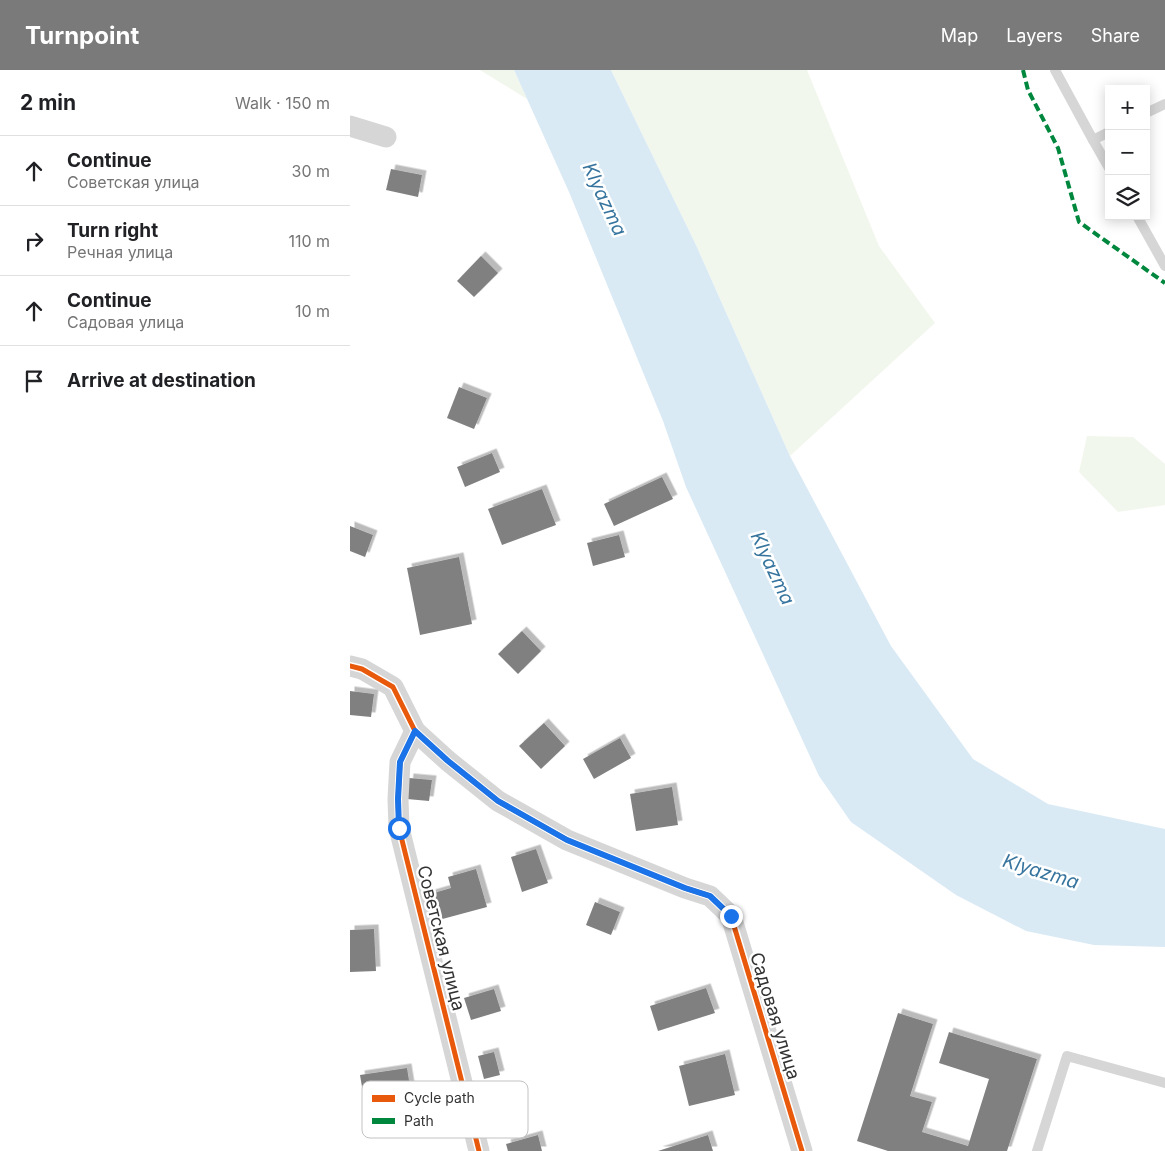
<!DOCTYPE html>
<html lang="en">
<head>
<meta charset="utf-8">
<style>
  body { margin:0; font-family:Inter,sans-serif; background:#f2f2f2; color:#202124 }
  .controls { position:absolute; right:15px; top:15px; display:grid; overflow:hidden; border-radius:0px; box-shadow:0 2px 12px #0003 }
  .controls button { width:45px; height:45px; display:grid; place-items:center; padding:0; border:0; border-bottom:1px solid #e0e0e0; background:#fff; color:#202124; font:25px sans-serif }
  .stop { position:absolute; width:15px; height:15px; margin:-11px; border:4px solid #1a73e8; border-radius:50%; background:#fff }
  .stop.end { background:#1a73e8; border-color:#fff; box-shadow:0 1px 5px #0008 }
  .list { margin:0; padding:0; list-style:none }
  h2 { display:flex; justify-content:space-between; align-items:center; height:65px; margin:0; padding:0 20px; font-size:21px }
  h2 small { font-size:16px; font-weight:400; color:#757577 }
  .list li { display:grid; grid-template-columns:32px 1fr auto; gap:15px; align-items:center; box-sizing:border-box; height:70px; padding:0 20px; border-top:1px solid #e0e0e0 }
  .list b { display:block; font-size:19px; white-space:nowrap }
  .list p { margin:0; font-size:16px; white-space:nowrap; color:#757577 }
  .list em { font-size:16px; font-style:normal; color:#757577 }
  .icon { flex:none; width:28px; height:28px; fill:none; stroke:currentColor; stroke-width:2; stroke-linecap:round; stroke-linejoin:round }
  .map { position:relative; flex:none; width:815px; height:1081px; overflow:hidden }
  header { display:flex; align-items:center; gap:30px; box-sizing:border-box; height:70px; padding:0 25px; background:#7a7a7a; color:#fff }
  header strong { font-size:24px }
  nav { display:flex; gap:28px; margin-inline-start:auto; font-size:18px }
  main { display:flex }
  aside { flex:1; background:#fff }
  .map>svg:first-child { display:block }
  .green { fill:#f2f7ed }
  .water { fill:#daeaf5 }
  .building { fill:#808080; filter:url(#shadow) }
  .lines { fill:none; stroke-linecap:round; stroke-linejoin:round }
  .lane { stroke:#d6d6d6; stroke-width:10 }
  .street { stroke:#d6d6d6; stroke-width:21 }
  .quiet { stroke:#00873e; stroke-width:4; stroke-dasharray:8 4; stroke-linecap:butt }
  .cycleway-casing { stroke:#fff; stroke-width:8 }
  .cycleway { stroke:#e8590c; stroke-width:5 }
  .route { stroke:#1a73e8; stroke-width:6 }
  .labels { text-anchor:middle; stroke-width:5; stroke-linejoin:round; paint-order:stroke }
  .street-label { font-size:18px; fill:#323232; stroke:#fff }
  .water-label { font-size:19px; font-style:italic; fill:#36749e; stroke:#fff }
  .key { fill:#fff; stroke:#c2c2c2; stroke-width:1 }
  .key-label { font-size:14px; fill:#323232 }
</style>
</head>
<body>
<header>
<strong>Turnpoint</strong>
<nav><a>Map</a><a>Layers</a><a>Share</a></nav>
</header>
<main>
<aside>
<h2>2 min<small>Walk · 150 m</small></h2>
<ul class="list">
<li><svg class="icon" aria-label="ahead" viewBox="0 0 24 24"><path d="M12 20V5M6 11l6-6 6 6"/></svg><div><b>Continue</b><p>Советская улица</p></div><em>30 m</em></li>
<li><svg class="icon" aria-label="right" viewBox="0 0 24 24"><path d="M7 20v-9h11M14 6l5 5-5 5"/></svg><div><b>Turn right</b><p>Речная улица</p></div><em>110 m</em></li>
<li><svg class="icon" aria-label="ahead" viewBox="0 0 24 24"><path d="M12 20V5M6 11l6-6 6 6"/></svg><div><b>Continue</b><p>Садовая улица</p></div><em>10 m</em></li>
<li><svg class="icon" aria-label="arrive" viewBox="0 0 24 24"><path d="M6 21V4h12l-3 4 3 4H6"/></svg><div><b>Arrive at destination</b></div></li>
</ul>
</aside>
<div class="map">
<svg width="815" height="1081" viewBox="0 0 815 1081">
  <defs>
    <filter id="shadow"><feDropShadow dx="4.5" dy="-4.5" stdDeviation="0" flood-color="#0004"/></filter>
  </defs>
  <rect width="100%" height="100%" fill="#fff"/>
  <g class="green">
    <polygon points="130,0 164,0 177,29"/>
    <polygon points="261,0 457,0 529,176 585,253 440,386 346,175"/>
    <polygon points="737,366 783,367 815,394 815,435 768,442 729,402"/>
  </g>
  <polygon class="water" points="164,0 261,0 346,175 440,386 541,576 623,689 698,734 815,759 815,877 744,875 676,861 606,825 501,752 469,706 336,417 313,351 219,122"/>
  <g class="building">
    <polygon points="41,99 72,105 68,127 36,120"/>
    <polygon points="131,186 148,203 124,227 107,211"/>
    <polygon points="109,317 137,328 124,359 97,348"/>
    <polygon points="142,383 150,402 115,417 107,397"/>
    <polygon points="312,407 323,429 264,456 254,434"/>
    <polygon points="192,419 206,455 152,475 138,439"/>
    <polygon points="0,456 23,465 15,487 0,481"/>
    <polygon points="269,465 275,487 243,496 237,473"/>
    <polygon points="109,487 122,554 70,565 57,498"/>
    <polygon points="172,561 191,581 168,604 148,584"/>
    <polygon points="0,621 24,624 21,647 0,645"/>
    <polygon points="194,653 215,676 191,699 169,676"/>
    <polygon points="270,668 281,688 244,709 233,689"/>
    <polygon points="59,708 82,710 79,731 57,729"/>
    <polygon points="322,717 328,755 286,761 280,724"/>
    <polygon points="186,779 198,813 172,822 161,787"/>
    <polygon points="126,799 137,837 85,851 77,825 101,818 98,807"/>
    <polygon points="245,832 270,842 261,865 236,855"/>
    <polygon points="24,859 26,901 0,902 0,860"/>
    <polygon points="356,918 365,943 308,961 300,936"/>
    <polygon points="144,919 151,941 121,950 114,928"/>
    <polygon points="548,943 583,954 560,1026 582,1032 572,1062 618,1076 639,1009 589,993 599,962 687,989 657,1081 538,1081 507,1071"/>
    <polygon points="144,982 150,1005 134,1009 128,986"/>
    <polygon points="375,984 385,1025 339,1036 329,996"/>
    <polygon points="57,998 61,1023 14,1029 10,1005"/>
    <polygon points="188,1065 192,1081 158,1081 156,1074"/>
    <polygon points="358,1065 363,1081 308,1081"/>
  </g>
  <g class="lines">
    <g class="lane">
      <polyline points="705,0 743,70 759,62"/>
      <polyline points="796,43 815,34"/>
      <polyline points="743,70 759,98"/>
      <polyline points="787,146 815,196"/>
      <polyline points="687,1081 717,986 815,1013"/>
    </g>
    <g class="street">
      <polyline points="0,56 36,67"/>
      <polyline points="0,596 12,599 43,617 65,661 98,691 148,731 217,770 335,818 360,826 381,846 452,1081"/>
      <polyline points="65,661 50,692 48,729 49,758 129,1081"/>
    </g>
    <polyline class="quiet" points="673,0 678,20 708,78 729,152 815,213"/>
    <defs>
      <g id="cycleway">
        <polyline points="0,596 12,599 43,617 65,661 98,691 148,731 217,770 335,818 360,826 381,846 452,1081"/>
        <polyline points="65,661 50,692 48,729 49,758 129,1081"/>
      </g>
    </defs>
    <use href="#cycleway" class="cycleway-casing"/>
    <use href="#cycleway" class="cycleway"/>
  </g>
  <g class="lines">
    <polyline class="route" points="49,758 48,729 50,692 65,661 98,691 148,731 217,770 335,818 360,826 381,846"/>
  </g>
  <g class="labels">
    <g class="street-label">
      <text transform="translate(91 868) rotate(76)" y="6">Советская улица</text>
      <text transform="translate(425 946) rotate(73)" y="6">Садовая улица</text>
    </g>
    <g class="water-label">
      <text transform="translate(255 129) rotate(65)" y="7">Klyazma</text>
      <text transform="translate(423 498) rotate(65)" y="7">Klyazma</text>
      <text transform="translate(691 801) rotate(17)" y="7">Klyazma</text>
    </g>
  </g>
  <rect x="12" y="1011" width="166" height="57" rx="8" class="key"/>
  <rect x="22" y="1025" width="23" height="7" fill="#e8590c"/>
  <rect x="22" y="1048" width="23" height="6" fill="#00873e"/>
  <g class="key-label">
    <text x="54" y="1033">Cycle path</text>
    <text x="54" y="1056">Path</text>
  </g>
</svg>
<div class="controls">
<button>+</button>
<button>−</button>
<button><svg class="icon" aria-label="layers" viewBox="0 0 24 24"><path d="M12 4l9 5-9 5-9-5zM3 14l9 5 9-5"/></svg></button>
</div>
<div class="stop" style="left:49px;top:758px"></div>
<div class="stop end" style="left:381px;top:846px"></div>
</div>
</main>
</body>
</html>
